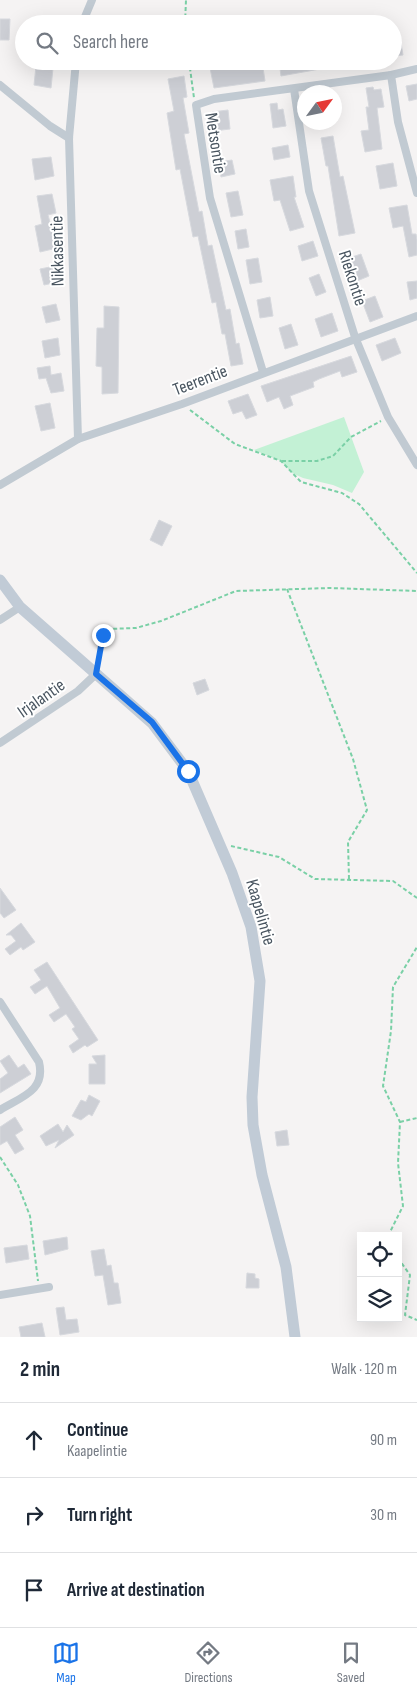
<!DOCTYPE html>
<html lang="en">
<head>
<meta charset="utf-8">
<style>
  body { margin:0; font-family:"Sofia Sans Condensed",sans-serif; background:#f6f6f7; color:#1f2937 }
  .controls { position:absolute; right:15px; bottom:15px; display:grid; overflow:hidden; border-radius:0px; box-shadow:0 5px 20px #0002 }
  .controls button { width:45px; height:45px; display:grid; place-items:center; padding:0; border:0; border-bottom:1px solid #e0e1e3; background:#fff; color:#1f2937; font:25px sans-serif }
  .compass { position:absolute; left:297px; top:85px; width:45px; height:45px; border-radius:50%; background:#fff; box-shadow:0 5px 20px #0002; rotate:57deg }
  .stop { position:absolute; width:15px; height:15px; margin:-11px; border:4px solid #1a73e8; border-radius:50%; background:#fff }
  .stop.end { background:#1a73e8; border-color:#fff; box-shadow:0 1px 5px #0008 }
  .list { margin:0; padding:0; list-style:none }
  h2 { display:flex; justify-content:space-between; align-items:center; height:65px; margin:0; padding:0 20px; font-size:21px }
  h2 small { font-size:16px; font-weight:400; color:#747a83 }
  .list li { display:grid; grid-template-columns:32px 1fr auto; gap:15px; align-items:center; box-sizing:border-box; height:75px; padding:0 20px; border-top:1px solid #e0e1e3 }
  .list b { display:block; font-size:19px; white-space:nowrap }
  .list p { margin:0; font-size:16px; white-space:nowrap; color:#747a83 }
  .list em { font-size:16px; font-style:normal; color:#747a83 }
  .icon { flex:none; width:28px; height:28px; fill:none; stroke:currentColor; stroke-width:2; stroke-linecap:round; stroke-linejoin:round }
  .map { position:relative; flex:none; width:417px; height:1337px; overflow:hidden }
  .search { position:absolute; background:#fff; box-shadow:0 5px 20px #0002; left:15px; right:15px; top:15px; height:55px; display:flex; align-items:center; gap:12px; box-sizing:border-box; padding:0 18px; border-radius:28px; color:#747a83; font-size:19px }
  .sheet { height:290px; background:#fff }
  nav { display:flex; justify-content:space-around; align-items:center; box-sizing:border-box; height:70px; border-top:1px solid #e0e1e3; background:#fff; font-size:14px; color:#747a83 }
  nav a { display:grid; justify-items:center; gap:2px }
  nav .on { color:#1a73e8 }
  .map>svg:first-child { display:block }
  .green { fill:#c3f1d5 }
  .building { fill:#cdcfd5; stroke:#d7d9de }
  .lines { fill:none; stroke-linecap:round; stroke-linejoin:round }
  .path { stroke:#7ad0a6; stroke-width:2; stroke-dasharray:4 2.5; stroke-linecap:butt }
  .street { stroke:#c1cad2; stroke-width:8 }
  .secondary { stroke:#c1cbd6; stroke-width:11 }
  .route { stroke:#1a73e8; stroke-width:6 }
  .labels { text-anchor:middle; stroke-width:4; stroke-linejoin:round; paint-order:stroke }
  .street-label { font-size:18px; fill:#4a5661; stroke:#fff }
</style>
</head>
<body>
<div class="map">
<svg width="417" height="1337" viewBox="0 0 417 1337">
  <rect width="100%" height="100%" fill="#f5f3f3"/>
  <polygon class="green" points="344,417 364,472 352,493 333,485 303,478 292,473 281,461 254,450"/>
  <g class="building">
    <polygon points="0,19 10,19 9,40 0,40"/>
    <polygon points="400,37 403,55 393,56 393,38"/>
    <polygon points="262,61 265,81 214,88 210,68"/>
    <polygon points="279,61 342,61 342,65 281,76"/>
    <polygon points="36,66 53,68 51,88 34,85"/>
    <polygon points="184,76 187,97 183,98 189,133 184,134 199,212 202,211 208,246 212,245 226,310 230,309 236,344 239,343 243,364 231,366 225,334 222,334 216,302 212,303 198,236 193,237 180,169 176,170 167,113 174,111 168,79"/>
    <polygon points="417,84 417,99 409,101 406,86"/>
    <polygon points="373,87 374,90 381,89 384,107 377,108 382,149 365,152 361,131 369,130 366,107 369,107 366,88"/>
    <polygon points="277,103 278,110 283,109 286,126 273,128 270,104"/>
    <polygon points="228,110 230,129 214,131 212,112"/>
    <polygon points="333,136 340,177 343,176 355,233 339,236 328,166 326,166 321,138"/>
    <polygon points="288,145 290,157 274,160 272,148"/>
    <polygon points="51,157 54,176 35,180 32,159"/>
    <polygon points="232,160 235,174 221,177 219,162"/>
    <polygon points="393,163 397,186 380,189 376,166"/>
    <polygon points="293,176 296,197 294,197 304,227 290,231 280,200 274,201 270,180"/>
    <polygon points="238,191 243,215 231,217 226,193"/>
    <polygon points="52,194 56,213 48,215 57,248 40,252 35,226 42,224 37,196"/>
    <polygon points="407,205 412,234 416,234 417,240 417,255 409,257 403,226 393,228 389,208"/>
    <polygon points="246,229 249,247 238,249 235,231"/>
    <polygon points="313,241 318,256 302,261 298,246"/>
    <polygon points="361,254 369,276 357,281 349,258"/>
    <polygon points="258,258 262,282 250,284 246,260"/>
    <polygon points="55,266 58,282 44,285 40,269"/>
    <polygon points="319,274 326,292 316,296 309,278"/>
    <polygon points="417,281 417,298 410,300 407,282"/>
    <polygon points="375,296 383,317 370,322 362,301"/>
    <polygon points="270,297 273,316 260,318 257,300"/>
    <polygon points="56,304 60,320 46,323 42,307"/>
    <polygon points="104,306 119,307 118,393 102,394 102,367 96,366 97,328 104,328"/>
    <polygon points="332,313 338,331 321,337 315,319"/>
    <polygon points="291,324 298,345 285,349 279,328"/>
    <polygon points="58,338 60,355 45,358 42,341"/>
    <polygon points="395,338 401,353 382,361 376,345"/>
    <polygon points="351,356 357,372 342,377 340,371 319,379 313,382 314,387 290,396 293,405 284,409 279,397 267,402 261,386"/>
    <polygon points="50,366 51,375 61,373 64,391 51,393 46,378 39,379 37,368"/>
    <polygon points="248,394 257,415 246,419 242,411 233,414 228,401"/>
    <polygon points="50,403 55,428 41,431 35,406"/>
    <polygon points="159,520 172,526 162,546 150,540"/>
    <polygon points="205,679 209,690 197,695 193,683"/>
    <polygon points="0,888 16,910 4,918 0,913"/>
    <polygon points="21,923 35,942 23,950 21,947 10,955 5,949 16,941 11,935 6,935"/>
    <polygon points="47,962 98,1040 87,1047 85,1045 73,1053 69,1046 79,1039 72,1029 75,1027 66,1014 54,1022 49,1015 60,1008 47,986 35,994 30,987 41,980 34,970"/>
    <polygon points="9,1055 18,1068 24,1064 31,1074 0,1093 0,1079 8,1073 0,1061"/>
    <polygon points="105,1055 105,1084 89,1084 89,1064 97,1064 92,1056"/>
    <polygon points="89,1095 100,1101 92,1116 89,1114 81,1120 72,1116 81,1100 86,1102"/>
    <polygon points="15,1117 23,1130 15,1135 24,1149 15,1154 7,1141 0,1145 0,1127"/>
    <polygon points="58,1124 63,1132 67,1125 74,1135 55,1148 59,1140 46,1146 40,1136"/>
    <polygon points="287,1130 289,1145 277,1146 275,1132"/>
    <polygon points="67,1237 68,1249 45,1255 43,1241"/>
    <polygon points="27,1245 29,1259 6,1263 4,1248"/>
    <polygon points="104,1249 107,1266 111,1265 114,1283 118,1283 121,1303 108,1305 103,1275 95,1276 91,1251"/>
    <polygon points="247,1273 255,1274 255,1278 259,1279 259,1288 246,1288"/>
    <polygon points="64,1307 66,1320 77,1319 79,1332 60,1335 56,1308"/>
    <polygon points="42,1323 45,1337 21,1337 19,1327"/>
  </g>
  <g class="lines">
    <g class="path">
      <polyline points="185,24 186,0"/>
      <polyline points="189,61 194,98"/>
      <polyline points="190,410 235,444 281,461 301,482 342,493 359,504 417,573"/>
      <polyline points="282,461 317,461 333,456 351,437 381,421"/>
      <polyline points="287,589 353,759 367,810 348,842 349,879"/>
      <polyline points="99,661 103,635 109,629 136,628 161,621 236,591 330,588 417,591"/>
      <polyline points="231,846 279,857 315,879 393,881 417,898"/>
      <polyline points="400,1122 417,1118"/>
      <polyline points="0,1157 18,1185 30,1216 38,1281"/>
      <polyline points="388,1236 403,1206 398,1163 400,1122 383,1086 391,1031 393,987 417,947"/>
      <polyline points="398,1258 410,1275 405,1315 417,1320"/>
    </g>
    <g class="street">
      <polyline points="82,24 92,0"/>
      <polyline points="76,61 69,138 78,439"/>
      <polyline points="391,75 398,122 417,193"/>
      <polyline points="0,85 50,126 69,138"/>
      <polyline points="294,89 309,191 355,337 388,417 417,465"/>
      <polyline points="263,372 210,198 196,105 214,99 391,75 417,69"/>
      <polyline points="0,485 78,439 182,404 417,316"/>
      <polyline points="0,620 20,607"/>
      <polyline points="0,743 78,691 96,674"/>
      <path d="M0 1002 39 1062C46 1091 21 1097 0 1110"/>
      <polyline points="0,1295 49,1287"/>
    </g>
    <polyline class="secondary" points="0,580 20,607 152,723 188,771 232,873 251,927 260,981 252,1097 253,1125 262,1175 286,1267 295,1337"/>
  </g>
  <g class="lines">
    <polyline class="route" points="103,635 96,674 152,722 188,771"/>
  </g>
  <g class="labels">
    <g class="street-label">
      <text transform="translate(216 143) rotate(81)" y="6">Metsontie</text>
      <text transform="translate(57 251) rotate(-91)" y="6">Nikkasentie</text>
      <text transform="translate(353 278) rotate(72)" y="6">Riekontie</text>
      <text transform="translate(200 380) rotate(-21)" y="6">Teerentie</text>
      <text transform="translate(41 698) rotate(-35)" y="6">Irjalantie</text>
      <text transform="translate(261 912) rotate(74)" y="6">Kaapelintie</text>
    </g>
  </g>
</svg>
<div class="controls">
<button><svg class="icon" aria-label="locate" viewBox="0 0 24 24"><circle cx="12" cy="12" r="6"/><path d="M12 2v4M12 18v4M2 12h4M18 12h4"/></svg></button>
<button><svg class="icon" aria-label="layers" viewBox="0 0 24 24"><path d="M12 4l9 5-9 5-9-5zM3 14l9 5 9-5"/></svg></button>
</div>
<svg class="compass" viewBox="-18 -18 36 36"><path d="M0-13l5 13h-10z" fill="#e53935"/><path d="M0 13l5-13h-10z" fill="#747a83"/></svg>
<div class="stop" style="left:188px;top:771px"></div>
<div class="stop end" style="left:103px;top:635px"></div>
<div class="search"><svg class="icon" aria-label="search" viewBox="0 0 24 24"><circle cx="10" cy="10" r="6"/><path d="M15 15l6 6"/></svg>Search here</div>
</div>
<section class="sheet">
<h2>2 min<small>Walk · 120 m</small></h2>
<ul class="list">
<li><svg class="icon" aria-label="ahead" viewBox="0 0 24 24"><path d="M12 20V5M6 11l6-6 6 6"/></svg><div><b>Continue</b><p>Kaapelintie</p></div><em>90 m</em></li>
<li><svg class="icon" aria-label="right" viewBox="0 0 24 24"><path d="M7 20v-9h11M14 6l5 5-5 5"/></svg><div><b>Turn right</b></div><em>30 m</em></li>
<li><svg class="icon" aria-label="arrive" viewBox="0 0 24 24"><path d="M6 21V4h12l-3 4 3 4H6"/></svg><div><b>Arrive at destination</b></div></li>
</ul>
</section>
<nav>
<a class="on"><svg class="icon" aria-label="map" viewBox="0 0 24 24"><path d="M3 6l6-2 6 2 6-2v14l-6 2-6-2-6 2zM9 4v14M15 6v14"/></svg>Map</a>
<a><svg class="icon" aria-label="directions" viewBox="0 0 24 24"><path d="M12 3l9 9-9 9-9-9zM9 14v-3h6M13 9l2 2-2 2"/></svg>Directions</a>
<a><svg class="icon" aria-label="saved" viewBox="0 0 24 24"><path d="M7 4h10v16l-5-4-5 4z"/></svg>Saved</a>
</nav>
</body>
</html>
